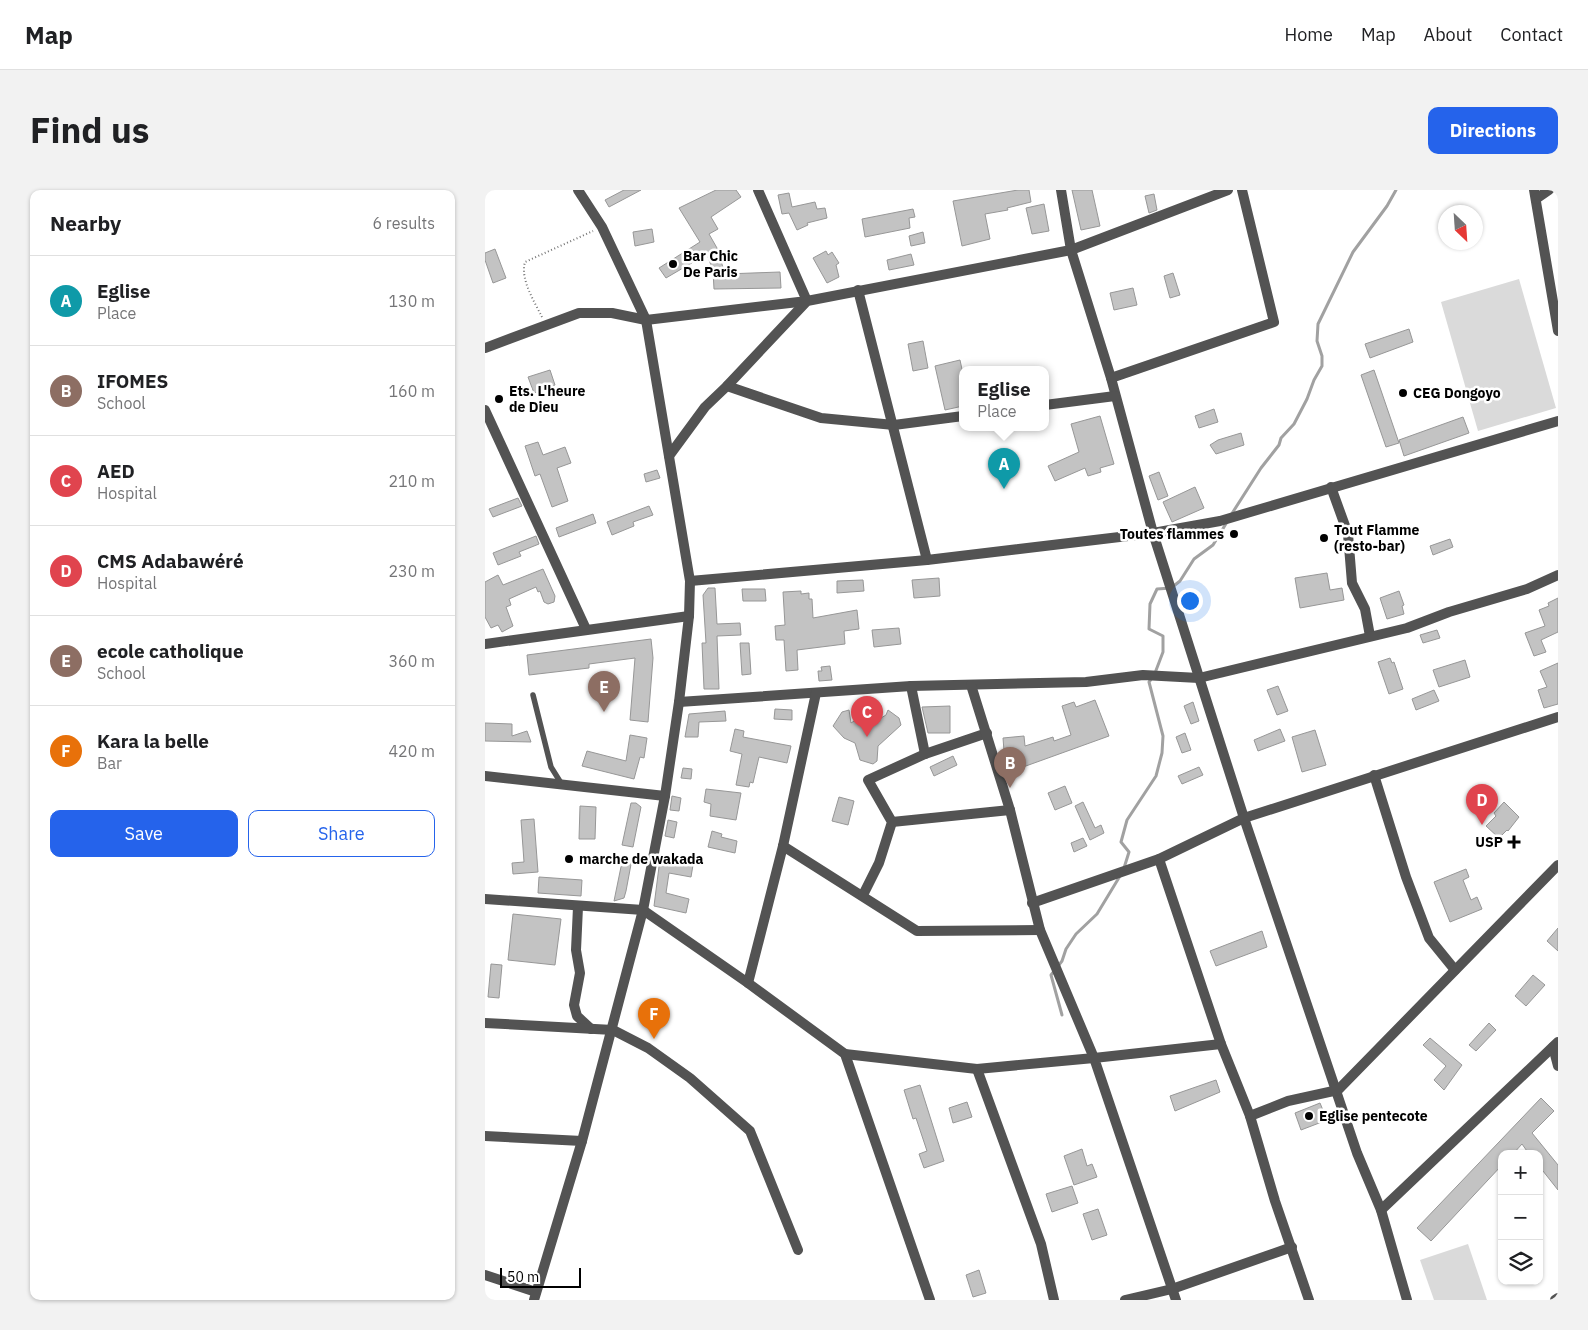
<!DOCTYPE html>
<html lang="en">
<head>
<meta charset="utf-8">
<style>
  body { margin:0; font-family:"IBM Plex Sans",sans-serif; background:#f2f2f2; color:#202124 }
  .controls { position:absolute; right:15px; bottom:15px; display:grid; overflow:hidden; border-radius:10px; box-shadow:0 1px 4px #0004 }
  .controls button { width:45px; height:45px; display:grid; place-items:center; padding:0; border:0; border-bottom:1px solid #e0e0e0; background:#fff; color:#202124; font:25px sans-serif }
  .compass { position:absolute; left:953px; top:15px; width:45px; height:45px; border-radius:50%; background:#fff; box-shadow:0 1px 4px #0004; rotate:155deg }
  .scale { position:absolute; left:15px; bottom:12px; width:81px; box-sizing:border-box; padding-left:5px; border:2px solid #000; border-top:0; font-size:14px; line-height:18px; white-space:nowrap; color:#000; -webkit-text-stroke:4px #fff; paint-order:stroke }
  .you { position:absolute; left:704px; top:410px; width:18px; height:18px; margin:-12px; border:4px solid #fff; border-radius:50%; background:#1a73e8; box-shadow:0 0 0 8px #1a73e833 }
  .badge { display:grid; place-items:center; width:32px; height:32px; border-radius:50%; background:#2563eb; color:#fff; font-size:16px; font-weight:700 }
  .pin { position:absolute; translate:-50% -41px; filter:drop-shadow(0 1px 2px #0008) }
  .pin::after { content:''; position:absolute; top:26px; width:18px; height:15px; background:inherit; clip-path:polygon(0 0,100% 0,50% 100%) }
  .popup { position:absolute; left:474px; top:176px; width:90px; height:65px; box-sizing:border-box; display:grid; place-content:center; border-radius:10px; background:#fff; filter:drop-shadow(0 1px 4px #0005); font-size:16px; white-space:nowrap; color:#757577 }
  .popup b { font-size:19px; color:#202124 }
  .popup::after { content:''; position:absolute; left:50%; top:100%; margin-left:-10px; border:10px solid transparent; border-top-color:#fff }
  .list { margin:0; padding:0; list-style:none }
  h2 { display:flex; justify-content:space-between; align-items:center; height:65px; margin:0; padding:0 20px; font-size:21px }
  h2 small { font-size:16px; font-weight:400; color:#757577 }
  .list li { display:grid; grid-template-columns:32px 1fr auto; gap:15px; align-items:center; box-sizing:border-box; height:90px; padding:0 20px; border-top:1px solid #e0e0e0 }
  .list b { display:block; font-size:19px; white-space:nowrap }
  .list p { margin:0; font-size:16px; white-space:nowrap; color:#757577 }
  .list em { font-size:16px; font-style:normal; color:#757577 }
  .actions { display:flex; gap:10px; padding:15px 20px }
  .actions a { flex:1; padding:11px 0; border:1px solid #2563eb; border-radius:10px; text-align:center; font-size:18px; color:#2563eb }
  .actions .main { background:#2563eb; color:#fff }
  .icon { flex:none; width:28px; height:28px; fill:none; stroke:currentColor; stroke-width:2; stroke-linecap:round; stroke-linejoin:round }
  .map { position:relative; flex:none; width:1073px; height:1110px; overflow:hidden; border-radius:10px }
  header { display:flex; align-items:center; gap:30px; box-sizing:border-box; height:70px; padding:0 25px; background:#fff; border-bottom:1px solid #e0e0e0 }
  header strong { font-size:24px }
  nav { display:flex; gap:28px; margin-inline-start:auto; font-size:18px }
  .intro { display:flex; align-items:center; justify-content:space-between; box-sizing:border-box; height:120px; padding:0 30px }
  h1 { margin:0; font-size:35px }
  .button { padding:12px 22px; border-radius:10px; background:#2563eb; color:#fff; font-size:18px; font-weight:700 }
  main { display:flex; gap:30px; padding:0 30px }
  aside { flex:1; background:#fff; border-radius:10px; box-shadow:0 1px 4px #0004 }
  .map>svg:first-child { display:block }
  .pitch { fill:#dadada }
  .lines { fill:none; stroke-linecap:round; stroke-linejoin:round }
  .stream { stroke:#a1a1a1; stroke-width:3 }
  .building { fill:#c3c3c3; stroke:#979797 }
  .path { stroke:#757575; stroke-width:2; stroke-dasharray:1 2.5; stroke-linecap:butt }
  .service { stroke:#535353; stroke-width:5.5 }
  .minor { stroke:#535353; stroke-width:10 }
  .poi-dot { fill:#000; stroke:#fff; stroke-width:2 }
  .labels { text-anchor:middle; stroke-width:5; stroke-linejoin:round; paint-order:stroke }
  .poi-label { font-size:14px; font-weight:bold; fill:#000; stroke:#fff; text-anchor:start }
</style>
</head>
<body>
<header>
<strong>Map</strong>
<nav><a>Home</a><a>Map</a><a>About</a><a>Contact</a></nav>
</header>
<div class="intro"><h1>Find us</h1><a class="button">Directions</a></div>
<main>
<aside>
<h2>Nearby<small>6 results</small></h2>
<ul class="list">
<li><span class="badge" style="background:#0f9aa8">A</span><div><b>Eglise</b><p>Place</p></div><em>130 m</em></li>
<li><span class="badge" style="background:#8d6e63">B</span><div><b>IFOMES</b><p>School</p></div><em>160 m</em></li>
<li><span class="badge" style="background:#e0444e">C</span><div><b>AED</b><p>Hospital</p></div><em>210 m</em></li>
<li><span class="badge" style="background:#e0444e">D</span><div><b>CMS Adabawéré</b><p>Hospital</p></div><em>230 m</em></li>
<li><span class="badge" style="background:#8d6e63">E</span><div><b>ecole catholique</b><p>School</p></div><em>360 m</em></li>
<li><span class="badge" style="background:#e8710a">F</span><div><b>Kara la belle</b><p>Bar</p></div><em>420 m</em></li>
</ul>
<div class="actions"><a class="main">Save</a><a>Share</a></div>
</aside>
<div class="map">
<svg width="1073" height="1110" viewBox="0 0 1073 1110">
  <rect width="100%" height="100%" fill="#fff"/>
  <g class="pitch">
    <polygon points="1034,89 1071,218 993,241 956,112"/>
    <polygon points="983,1054 1002,1110 949,1110 935,1070"/>
  </g>
  <g class="lines">
    <g class="stream">
      <polyline points="746,325 776,278 794,255 796,248 809,234 822,209 829,190 837,176 837,166 832,151 833,134 868,62 902,16 911,0"/>
      <polyline points="670,483 678,462 678,446 664,439 665,414 672,399 686,398 695,391 709,369 728,355 742,332"/>
      <polyline points="639,678 644,662 636,652 642,630 671,586 677,563 678,546 664,492 667,488"/>
      <polyline points="577,825 566,785 577,771 581,759 591,744 612,724 635,686"/>
    </g>
  </g>
  <g class="building">
    <polygon points="139,0 156,0 124,17 120,10"/>
    <polygon points="231,0 251,0 256,7 226,27 233,39 224,44 232,58 240,84 295,82 296,98 229,99 228,81 222,64 181,88 174,78 215,52 194,18"/>
    <polygon points="533,0 544,0 546,12 522,18 523,20 500,24 505,49 477,56 468,11"/>
    <polygon points="587,0 607,0 615,36 596,40"/>
    <polygon points="304,3 307,17 330,12 332,19 340,18 342,28 322,33 323,35 312,40 304,23 297,24 293,5"/>
    <polygon points="669,4 672,20 664,23 660,6"/>
    <polygon points="559,14 564,41 547,44 541,18"/>
    <polygon points="428,19 430,27 424,28 425,38 380,47 377,29"/>
    <polygon points="167,39 169,52 150,56 148,42"/>
    <polygon points="438,42 440,53 426,56 424,46"/>
    <polygon points="10,59 21,88 8,93 0,70 0,63"/>
    <polygon points="341,61 343,65 347,62 354,73 351,75 354,87 342,93 328,68"/>
    <polygon points="426,64 429,75 404,80 402,70"/>
    <polygon points="688,83 695,105 685,108 679,86"/>
    <polygon points="648,98 652,115 629,120 625,103"/>
    <polygon points="924,139 928,152 885,168 880,154"/>
    <polygon points="438,151 443,178 428,181 423,154"/>
    <polygon points="475,170 478,184 478,216 460,220 450,176"/>
    <polygon points="65,180 70,195 49,203 43,187"/>
    <polygon points="889,180 914,253 901,257 876,185"/>
    <polygon points="729,219 733,232 714,238 710,226"/>
    <polygon points="615,226 629,274 615,278 616,282 603,286 600,278 570,291 563,276 594,262 586,234"/>
    <polygon points="978,227 984,243 919,266 914,250"/>
    <polygon points="756,243 759,255 731,264 725,255 733,250"/>
    <polygon points="53,252 58,265 80,257 86,273 72,278 83,311 67,317 55,284 50,286 40,256"/>
    <polygon points="172,280 175,288 161,292 159,284"/>
    <polygon points="674,282 683,306 673,310 664,286"/>
    <polygon points="710,297 719,318 687,332 678,312"/>
    <polygon points="33,308 37,316 8,327 4,319"/>
    <polygon points="164,316 168,325 148,332 149,336 127,345 122,332"/>
    <polygon points="108,324 111,333 74,347 71,338"/>
    <polygon points="51,346 54,354 34,362 36,366 13,375 8,363"/>
    <polygon points="965,349 968,357 948,365 945,356"/>
    <polygon points="58,379 70,406 69,412 63,414 59,412 55,401 53,402 51,397 24,409 26,415 21,417 28,436 17,442 13,435 6,438 0,427 0,392 13,385 18,395"/>
    <polygon points="842,383 845,400 857,398 859,410 815,418 810,388"/>
    <polygon points="454,388 455,406 429,408 427,390"/>
    <polygon points="378,390 379,401 352,403 352,391"/>
    <polygon points="223,398 230,398 232,434 255,433 256,445 232,446 234,499 219,499 217,453 221,453 218,405"/>
    <polygon points="257,399 280,399 281,411 258,411"/>
    <polygon points="316,401 316,404 324,403 324,409 327,409 328,428 372,420 374,439 359,441 360,454 312,460 313,480 301,481 299,450 291,450 290,436 300,435 298,402"/>
    <polygon points="914,401 919,415 917,416 919,424 902,429 895,408"/>
    <polygon points="1073,408 1073,442 1056,450 1061,462 1049,466 1040,443 1060,436 1054,420 1064,416 1063,413"/>
    <polygon points="414,438 416,454 389,457 387,440"/>
    <polygon points="952,440 955,448 938,453 935,445"/>
    <polygon points="166,449 168,468 163,532 145,530 150,468 104,474 104,478 44,485 42,465"/>
    <polygon points="255,453 264,453 266,484 257,485"/>
    <polygon points="905,468 907,473 909,472 918,499 904,504 893,472"/>
    <polygon points="980,470 985,487 954,497 948,480"/>
    <polygon points="1073,473 1073,514 1059,518 1053,500 1062,497 1055,481"/>
    <polygon points="345,476 347,490 334,491 333,481 337,481 336,477"/>
    <polygon points="793,496 803,521 792,525 782,500"/>
    <polygon points="949,500 954,511 931,520 927,509"/>
    <polygon points="610,510 624,546 527,581 519,561 518,548 539,546 540,556 568,547 569,551 586,545 577,516 589,512 591,517"/>
    <polygon points="708,512 714,531 706,534 699,516"/>
    <polygon points="465,516 465,543 443,543 437,517"/>
    <polygon points="290,519 307,520 307,530 289,529"/>
    <polygon points="364,520 366,533 380,524 385,523 391,531 401,525 403,520 414,528 416,535 393,556 392,571 388,574 375,570 370,553 359,548 348,536 357,522"/>
    <polygon points="240,521 241,531 214,532 213,547 200,547 204,524"/>
    <polygon points="0,533 27,534 27,546 42,541 46,552 0,551"/>
    <polygon points="250,539 259,541 258,547 306,556 302,573 274,567 268,593 265,592 264,597 251,595 257,564 245,561"/>
    <polygon points="795,539 800,551 773,561 769,550"/>
    <polygon points="830,540 841,575 817,582 807,547"/>
    <polygon points="700,543 706,560 697,563 691,547"/>
    <polygon points="145,545 162,548 159,568 155,567 149,589 97,576 102,561 141,571"/>
    <polygon points="468,566 472,575 449,586 445,577"/>
    <polygon points="714,577 718,585 697,594 693,586"/>
    <polygon points="198,578 207,579 206,589 196,588"/>
    <polygon points="580,596 587,613 570,620 563,603"/>
    <polygon points="221,599 256,603 251,630 225,626 226,614 219,612"/>
    <polygon points="187,606 196,608 194,621 185,620"/>
    <polygon points="354,607 369,611 363,635 347,631"/>
    <polygon points="598,612 610,638 616,635 619,643 605,650 590,616"/>
    <polygon points="1019,612 1034,627 1023,641 1022,640 1014,648 1001,636 1011,626 1009,623"/>
    <polygon points="146,613 151,613 156,617 148,657 137,655"/>
    <polygon points="95,616 111,617 110,649 94,649"/>
    <polygon points="49,629 53,682 28,684 27,673 39,672 36,630"/>
    <polygon points="183,630 192,632 189,648 180,646"/>
    <polygon points="227,641 237,644 236,647 252,651 250,663 223,657"/>
    <polygon points="598,648 602,656 589,662 586,653"/>
    <polygon points="138,667 147,669 141,701 139,708 129,711"/>
    <polygon points="175,669 208,675 206,687 184,683 181,703 204,709 201,723 169,716"/>
    <polygon points="981,679 984,687 978,690 986,710 992,707 997,719 965,732 949,692"/>
    <polygon points="54,687 97,690 96,706 53,703"/>
    <polygon points="28,724 76,729 70,775 23,770"/>
    <polygon points="1073,738 1073,761 1062,751"/>
    <polygon points="777,741 782,757 731,776 725,761"/>
    <polygon points="6,774 17,775 14,808 3,807"/>
    <polygon points="1048,785 1060,795 1041,816 1030,806"/>
    <polygon points="1004,833 1011,840 991,861 984,855"/>
    <polygon points="945,848 977,875 959,900 949,890 961,876 938,855"/>
    <polygon points="731,890 735,902 690,921 685,906"/>
    <polygon points="435,895 459,971 439,978 434,964 442,961 431,928 428,929 419,900"/>
    <polygon points="1056,908 1069,921 1047,943 1073,975 1073,1000 1054,976 1054,964 1044,964 1037,954 1028,964 1017,964 1017,975 946,1051 932,1038"/>
    <polygon points="482,912 487,927 468,933 464,918"/>
    <polygon points="835,913 842,930 816,940 810,923"/>
    <polygon points="597,959 602,976 607,974 612,987 589,995 579,966"/>
    <polygon points="587,996 593,1013 567,1022 561,1004"/>
    <polygon points="613,1019 622,1045 607,1050 598,1024"/>
    <polygon points="494,1080 501,1103 488,1107 481,1085"/>
  </g>
  <g class="lines">
    <path class="path" d="M57 127C49 111 35 89 40 72L108 41"/>
    <polyline class="service" points="48,505 66,577 76,593"/>
    <g class="minor">
      <polyline points="576,0 586,60 626,188 668,343 759,628 872,963 896,1020 922,1110"/>
      <polyline points="1049,0 1073,141"/>
      <polyline points="1051,9 1064,0"/>
      <polyline points="373,100 442,370"/>
      <polyline points="0,158 94,123 127,123 161,130 322,111 273,0"/>
      <polyline points="626,188 789,132 757,0"/>
      <polyline points="242,196 336,228 409,235 478,226"/>
      <polyline points="560,215 630,206"/>
      <polyline points="0,220 101,439"/>
      <polyline points="184,266 220,217 242,196 322,111 586,60 743,0"/>
      <polyline points="846,297 863,344 867,393 880,419 885,446"/>
      <polyline points="205,391 442,370 668,343 735,331 1073,231"/>
      <polyline points="0,454 204,426"/>
      <polyline points="426,496 440,564"/>
      <polyline points="194,512 426,496 601,492 658,485 714,488 922,438 964,422 1042,399 1073,385"/>
      <polyline points="889,585 921,687 944,748 970,780"/>
      <polyline points="0,586 180,606"/>
      <polyline points="407,632 525,620"/>
      <polyline points="298,656 432,741 555,740"/>
      <polyline points="674,669 736,854 765,926 790,1011 824,1110"/>
      <polyline points="378,705 394,673 407,632 383,590 440,564 502,543"/>
      <polyline points="0,709 158,720 263,793 360,864 445,1110"/>
      <polyline points="547,713 674,669 759,628 1073,527"/>
      <polyline points="93,717 91,760 95,783 89,815 92,826 106,839"/>
      <polyline points="263,793 298,656 331,503"/>
      <polyline points="0,833 128,840 163,858 205,888 265,941 313,1060"/>
      <polyline points="1068,857 1073,876"/>
      <polyline points="360,864 492,879 609,868 555,740 525,620 486,495"/>
      <polyline points="492,879 556,1054 569,1110"/>
      <polyline points="765,926 803,911 853,900 1073,675"/>
      <polyline points="0,946 97,951"/>
      <polyline points="896,1020 1073,852"/>
      <polyline points="0,1085 51,1102"/>
      <polyline points="49,1110 97,951 158,720 180,606 194,512 204,426 205,391 161,130 117,37 93,0"/>
      <polyline points="640,1110 687,1099 807,1057"/>
      <polyline points="691,1110 609,868 736,854"/>
      <polyline points="1070,1110 1073,1108"/>
    </g>
  </g>
  <g class="poi-dot">
    <circle cx="188" cy="74" r="5"/>
    <circle cx="918" cy="203" r="5"/>
    <circle cx="14" cy="209" r="5"/>
    <circle cx="749" cy="344" r="5"/>
    <circle cx="839" cy="348" r="5"/>
    <path d="M1026.5 644.5h5v5h5v5h-5v5h-5v-5h-5v-5h5z"/>
    <circle cx="84" cy="669" r="5"/>
    <circle cx="824" cy="926" r="5"/>
  </g>
  <g class="labels">
    <g class="poi-label">
      <text x="198" y="71">Bar Chic<tspan x="198" dy="16">De Paris</tspan></text>
      <text x="24" y="206">Ets. L'heure<tspan x="24" dy="16">de Dieu</tspan></text>
      <text x="928" y="208">CEG Dongoyo</text>
      <text x="849" y="345">Tout Flamme<tspan x="849" dy="16">(resto-bar)</tspan></text>
      <text x="739" y="349" text-anchor="end">Toutes flammes</text>
      <text x="1018" y="657" text-anchor="end">USP</text>
      <text x="94" y="674">marche de wakada</text>
      <text x="834" y="931">Eglise pentecote</text>
    </g>
  </g>
</svg>
<div class="controls">
<button>+</button>
<button>−</button>
<button><svg class="icon" aria-label="layers" viewBox="0 0 24 24"><path d="M12 4l9 5-9 5-9-5zM3 14l9 5 9-5"/></svg></button>
</div>
<svg class="compass" viewBox="-18 -18 36 36"><path d="M0-13l5 13h-10z" fill="#e53935"/><path d="M0 13l5-13h-10z" fill="#757577"/></svg>
<div class="scale">50 m</div>
<div class="you"></div>
<div class="pin badge" style="left:519px;top:299px;background:#0f9aa8">A</div>
<div class="popup"><b>Eglise</b>Place</div>
<div class="pin badge" style="left:525px;top:598px;background:#8d6e63">B</div>
<div class="pin badge" style="left:382px;top:547px;background:#e0444e">C</div>
<div class="pin badge" style="left:997px;top:635px;background:#e0444e">D</div>
<div class="pin badge" style="left:119px;top:522px;background:#8d6e63">E</div>
<div class="pin badge" style="left:169px;top:849px;background:#e8710a">F</div>
</div>
</main>
</body>
</html>
